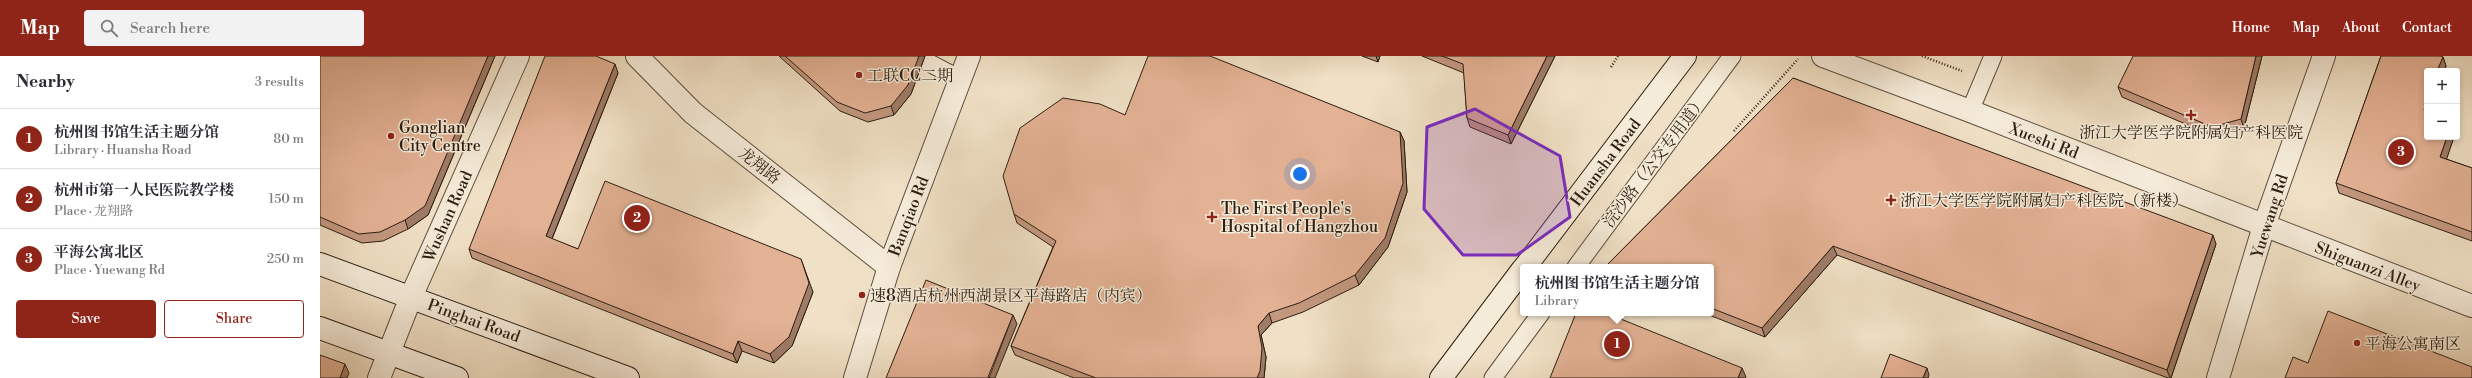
<!DOCTYPE html>
<html lang="en">
<head>
<meta charset="utf-8">
<style>
  body { margin:0; font-family:"Libre Bodoni","Noto Serif SC",serif; background:#f2f2f3; color:#2b2b33 }
  .controls { position:absolute; right:12px; top:12px; display:grid; overflow:hidden; border-radius:4px; box-shadow:0 2px 6px #0003 }
  .controls button { width:36px; height:36px; display:grid; place-items:center; padding:0; border:0; border-bottom:1px solid #e1e1e2; background:#fff; color:#2b2b33; font:20px sans-serif }
  .you { position:absolute; left:980px; top:118px; width:14px; height:14px; margin:-10px; border:3px solid #fff; border-radius:50%; background:#1a73e8; box-shadow:0 0 0 6px #1a73e833 }
  .badge { display:grid; place-items:center; width:26px; height:26px; border-radius:50%; background:#8f2418; color:#fff; font-size:13px; font-weight:700 }
  .pin { position:absolute; translate:-50% -50%; border:2px solid #fff; box-shadow:0 1px 4px #0006 }
  .popup { position:absolute; left:1200px; top:208px; width:194px; height:52px; box-sizing:border-box; display:grid; place-content:center; border-radius:4px; background:#fff; filter:drop-shadow(0 1px 3px #0005); font-size:13px; white-space:nowrap; color:#7c7c81 }
  .popup b { font-size:15px; color:#2b2b33 }
  .popup::after { content:''; position:absolute; left:50%; top:100%; margin-left:-8px; border:8px solid transparent; border-top-color:#fff }
  .list { margin:0; padding:0; list-style:none }
  h2 { display:flex; justify-content:space-between; align-items:center; height:52px; margin:0; padding:0 16px; font-size:17px }
  h2 small { font-size:13px; font-weight:400; color:#7c7c81 }
  .list li { display:grid; grid-template-columns:26px 1fr auto; gap:12px; align-items:center; box-sizing:border-box; height:60px; padding:0 16px; border-top:1px solid #e1e1e2 }
  .list b { display:block; font-size:15px; white-space:nowrap }
  .list p { margin:0; font-size:13px; white-space:nowrap; color:#7c7c81 }
  .list em { font-size:13px; font-style:normal; color:#7c7c81 }
  .actions { display:flex; gap:8px; padding:12px 16px }
  .actions a { flex:1; padding:9px 0; border:1px solid #8f2418; border-radius:4px; text-align:center; font-size:14px; color:#8f2418 }
  .actions .main { background:#8f2418; color:#fff }
  .icon { flex:none; width:22px; height:22px; fill:none; stroke:currentColor; stroke-width:2; stroke-linecap:round; stroke-linejoin:round }
  .map { position:relative; flex:none; width:2152px; height:322px; overflow:hidden }
  header { display:flex; align-items:center; gap:24px; box-sizing:border-box; height:56px; padding:0 20px; background:#8f2418; color:#fff }
  header strong { font-size:19px }
  nav { display:flex; gap:22px; margin-inline-start:auto; font-size:14px }
  .search { width:280px; height:36px; background:#f2f2f3; display:flex; align-items:center; gap:10px; box-sizing:border-box; padding:0 14px; border-radius:4px; color:#7c7c81; font-size:15px }
  main { display:flex }
  aside { flex:1; background:#fff }
  .map>svg:first-child { display:block }
  .lines { fill:none; stroke-linecap:round; stroke-linejoin:round }
  .service-casing { stroke:#5d4e3f; stroke-width:19 }
  .pedestrian-casing { stroke:#5d4e3f; stroke-width:24 }
  .minor-casing { stroke:#5d4e3f; stroke-width:24 }
  .secondary-casing { stroke:#2c1e12; stroke-width:24 }
  .path { stroke:#2c1e12; stroke-width:2.5; stroke-dasharray:1 2; stroke-linecap:butt }
  .service { stroke:#f5ebd9; stroke-width:17 }
  .pedestrian { stroke:#f5ebd9; stroke-width:22 }
  .minor { stroke:#f5ebd9; stroke-width:22 }
  .secondary { stroke:#f5ebd9; stroke-width:22 }
  .wall { fill:#c3987f; stroke:#2c1e12 }
  .shaded-wall { fill:#9f7c68; stroke:#2c1e12 }
  .building { fill:#e3b194; stroke:#2c1e12 }
  .marked { fill:#7b2cbf; fill-opacity:0.2; stroke:#7b2cbf; stroke-width:3; stroke-linejoin:round }
  .poi-dot { fill:#8f2418; stroke:#f5ebd9; stroke-width:1.5 }
  .labels { text-anchor:middle; stroke-width:3; stroke-linejoin:round; paint-order:stroke }
  .poi-label { font-size:16px; fill:#2c1e12; stroke:#f5ebd9; text-anchor:start }
  .street-label { font-size:16px; fill:#2c1e12; stroke:#f5ebd9 }
</style>
</head>
<body>
<header>
<strong>Map</strong>
<div class="search"><svg class="icon" aria-label="search" viewBox="0 0 24 24"><circle cx="10" cy="10" r="6"/><path d="M15 15l6 6"/></svg>Search here</div>
<nav><a>Home</a><a>Map</a><a>About</a><a>Contact</a></nav>
</header>
<main>
<aside>
<h2>Nearby<small>3 results</small></h2>
<ul class="list">
<li><span class="badge">1</span><div><b>杭州图书馆生活主题分馆</b><p>Library · Huansha Road</p></div><em>80 m</em></li>
<li><span class="badge">2</span><div><b>杭州市第一人民医院教学楼</b><p>Place · 龙翔路</p></div><em>150 m</em></li>
<li><span class="badge">3</span><div><b>平海公寓北区</b><p>Place · Yuewang Rd</p></div><em>250 m</em></li>
</ul>
<div class="actions"><a class="main">Save</a><a>Share</a></div>
</aside>
<div class="map">
<svg width="2152" height="322" viewBox="0 0 2152 322">
  <rect width="100%" height="100%" fill="#f0e0c5"/>
  <filter id="stains"><feTurbulence type="fractalNoise" baseFrequency=".005" numOctaves="4"/><feColorMatrix values="0 0 0 0 .2 0 0 0 0 .09 0 0 0 0 .02 0 0 0 .5 -.17"/></filter>
  <radialGradient id="worn" r=".72"><stop offset=".6" stop-color="#630" stop-opacity="0"/><stop offset="1" stop-color="#630" stop-opacity=".3"/></radialGradient>
  <g class="lines">
    <defs>
      <g id="service">
        <polyline points="596,0 640,23"/>
        <polyline points="1650,55 1673,0"/>
        <polyline points="1256,211 1412,0"/>
        <polyline points="1173,322 1221,257"/>
      </g>
      <polyline id="pedestrian" points="317,0 373,57 569,211"/>
      <g id="minor">
        <polyline points="1503,0 1650,55 2152,250"/>
        <polyline points="59,322 91,241 198,0"/>
        <polyline points="535,322 569,211 649,0"/>
        <polyline points="1898,322 1944,170 2004,0"/>
      </g>
      <g id="secondary">
        <polyline points="0,208 308,322"/>
        <polyline points="1205,211 1365,0"/>
        <polyline points="0,272 137,322"/>
        <polyline points="1121,322 1203,213"/>
      </g>
    </defs>
    <use href="#service" class="service-casing"/>
    <use href="#pedestrian" class="pedestrian-casing"/>
    <use href="#minor" class="minor-casing"/>
    <use href="#secondary" class="secondary-casing"/>
    <g class="path">
      <polyline points="1602,0 1642,15"/>
      <polyline points="1291,11 1298,0"/>
      <polyline points="1414,75 1478,3"/>
    </g>
    <use href="#service" class="service"/>
    <use href="#pedestrian" class="pedestrian"/>
    <use href="#minor" class="minor"/>
    <use href="#secondary" class="secondary"/>
  </g>
  <g class="wall">
    <polygon points="0,0 175,0 108,159 88,173 63,185 42,187 0,169"/>
    <polygon points="459,0 605,0 591,38 574,59 548,66 520,55"/>
    <polygon points="1042,0 1060,0 1058,6"/>
    <polygon points="1102,0 1235,0 1191,88 1150,71 1147,62 1144,17"/>
    <polygon points="1942,0 1924,72 1896,81 1802,41 1798,31"/>
    <polygon points="2061,0 2121,0 2123,1 2126,10 2124,15 2107,15 2107,81 2134,81 2126,103 2152,112 2152,185 2019,137 2016,127"/>
    <polygon points="298,17 232,183 258,193 493,236 472,290 454,307 422,295 417,307 152,202 149,193"/>
    <polygon points="1473,22 1896,188 1851,322 1848,322 1517,199 1445,281 1384,257 1391,257 1391,211 1286,211 1286,210"/>
    <polygon points="805,59 1080,76 1084,85 1087,136 1068,191 1039,229 983,256 952,267 941,279 946,301 944,322 754,322 695,299 691,290 733,191 697,167 694,158"/>
  </g>
  <g class="shaded-wall">
    <polygon points="168,0 175,0 108,159 88,173 85,164"/>
    <polygon points="599,0 605,0 591,38 574,59 571,50"/>
    <polygon points="1056,0 1060,0 1058,6"/>
    <polygon points="1227,0 1235,0 1191,88 1188,79"/>
    <polygon points="1936,0 1942,0 1924,72 1921,63"/>
    <polygon points="2123,1 2126,10 2124,15 2117,15"/>
    <polygon points="295,8 298,17 229,190 226,180"/>
    <polygon points="2107,45 2107,63 2104,54"/>
    <polygon points="1080,76 1084,85 1087,136 1068,191 1039,229 1035,219"/>
    <polygon points="2127,81 2134,81 2124,111 2120,101"/>
    <polygon points="1893,179 1896,188 1851,322 1850,322 1847,314"/>
    <polygon points="1513,190 1517,199 1445,281 1442,272"/>
    <polygon points="481,203 493,236 472,290 454,307 450,298"/>
    <polygon points="949,257 952,267 941,279 946,301 944,322 937,322 938,270"/>
    <polygon points="693,259 697,268 675,322 669,322"/>
    <polygon points="418,285 422,295 417,307 413,298"/>
    <polygon points="25,308 29,317 27,322 20,322"/>
    <polygon points="1422,312 1426,321 1425,322 1418,322"/>
    <polygon points="1607,312 1609,319 1608,322 1603,322"/>
  </g>
  <g class="building">
    <polygon points="0,0 168,0 105,150 85,164 60,176 39,178 0,161"/>
    <polygon points="225,0 276,0 295,8 226,180 258,193 285,125 481,203 489,227 469,281 450,298 418,285 413,298 149,193"/>
    <polygon points="465,0 599,0 588,29 571,50 545,57 517,46"/>
    <polygon points="828,0 890,0 1080,76 1083,127 1065,182 1035,219 979,247 949,257 938,270 942,292 940,315 937,322 776,322 691,290 736,185 694,158 683,120 700,72 743,42 780,48 805,59"/>
    <polygon points="1122,0 1227,0 1188,79 1147,62 1143,8"/>
    <polygon points="1813,0 1936,0 1921,63 1892,71 1798,31"/>
    <polygon points="2061,0 2121,0 2123,1 2117,15 2107,15 2107,45 2104,54 2107,55 2107,81 2127,81 2120,101 2152,112 2152,176 2016,127"/>
    <polygon points="1473,22 1893,179 1847,314 1513,190 1442,272 1391,252 1391,211 1287,211 1286,210"/>
    <polygon points="606,224 693,259 668,321 670,322 566,322"/>
    <polygon points="2008,255 2152,311 2152,322 1965,322 1973,301 1988,307"/>
    <polygon points="1256,257 1286,257 1422,312 1418,322 1230,322"/>
    <polygon points="1570,298 1607,312 1603,322 1561,322"/>
    <polygon points="0,299 25,308 20,322 0,322"/>
  </g>
  <path class="marked" d="M1155 53 1240 100 1250 161 1197 199H1143L1104 153 1107 71Z"/>
  <g class="poi-dot">
    <circle cx="539" cy="19" r="4"/>
    <path d="M1869 53h4v4h4v4h-4v4h-4v-4h-4v-4h4z"/>
    <circle cx="71" cy="80" r="4"/>
    <path d="M1569 138h4v4h4v4h-4v4h-4v-4h-4v-4h4z"/>
    <path d="M890 155h4v4h4v4h-4v4h-4v-4h-4v-4h4z"/>
    <circle cx="542" cy="239" r="4"/>
    <circle cx="2037" cy="287" r="4"/>
  </g>
  <g class="labels">
    <g class="poi-label">
      <text x="547" y="25">工联CC二期</text>
      <text x="79" y="77">Gonglian<tspan x="79" dy="18">City Centre</tspan></text>
      <text x="1871" y="82" text-anchor="middle">浙江大学医学院附属妇产科医院</text>
      <text x="1580" y="150">浙江大学医学院附属妇产科医院（新楼）</text>
      <text x="901" y="158">The First People's<tspan x="901" dy="18">Hospital of Hangzhou</tspan></text>
      <text x="550" y="245">速8酒店杭州西湖景区平海路店（内宾）</text>
      <text x="2045" y="293">平海公寓南区</text>
    </g>
    <g class="street-label">
      <text transform="translate(1724 84) rotate(21)" y="6">Xueshi Rd</text>
      <text transform="translate(1334 105) rotate(-53)" y="6">浣沙路（公交专用道）</text>
      <text transform="translate(1285 106) rotate(-53)" y="6">Huansha Road</text>
      <text transform="translate(440 109) rotate(38)" y="6">龙翔路</text>
      <text transform="translate(127 160) rotate(-66)" y="6">Wushan Road</text>
      <text transform="translate(588 160) rotate(-69)" y="6">Banqiao Rd</text>
      <text transform="translate(1949 160) rotate(-72)" y="6">Yuewang Rd</text>
      <text transform="translate(2048 210) rotate(21)" y="6">Shiguanzi Alley</text>
      <text transform="translate(154 264) rotate(20)" y="6">Pinghai Road</text>
    </g>
  </g>
  <rect width="100%" height="100%" filter="url(#stains)"/>
  <rect width="100%" height="100%" fill="url(#worn)"/>
</svg>
<div class="controls">
<button>+</button>
<button>−</button>
</div>
<div class="you"></div>
<div class="pin badge" style="left:1297px;top:288px">1</div>
<div class="popup"><b>杭州图书馆生活主题分馆</b>Library</div>
<div class="pin badge" style="left:317px;top:162px">2</div>
<div class="pin badge" style="left:2081px;top:96px">3</div>
</div>
</main>
</body>
</html>
